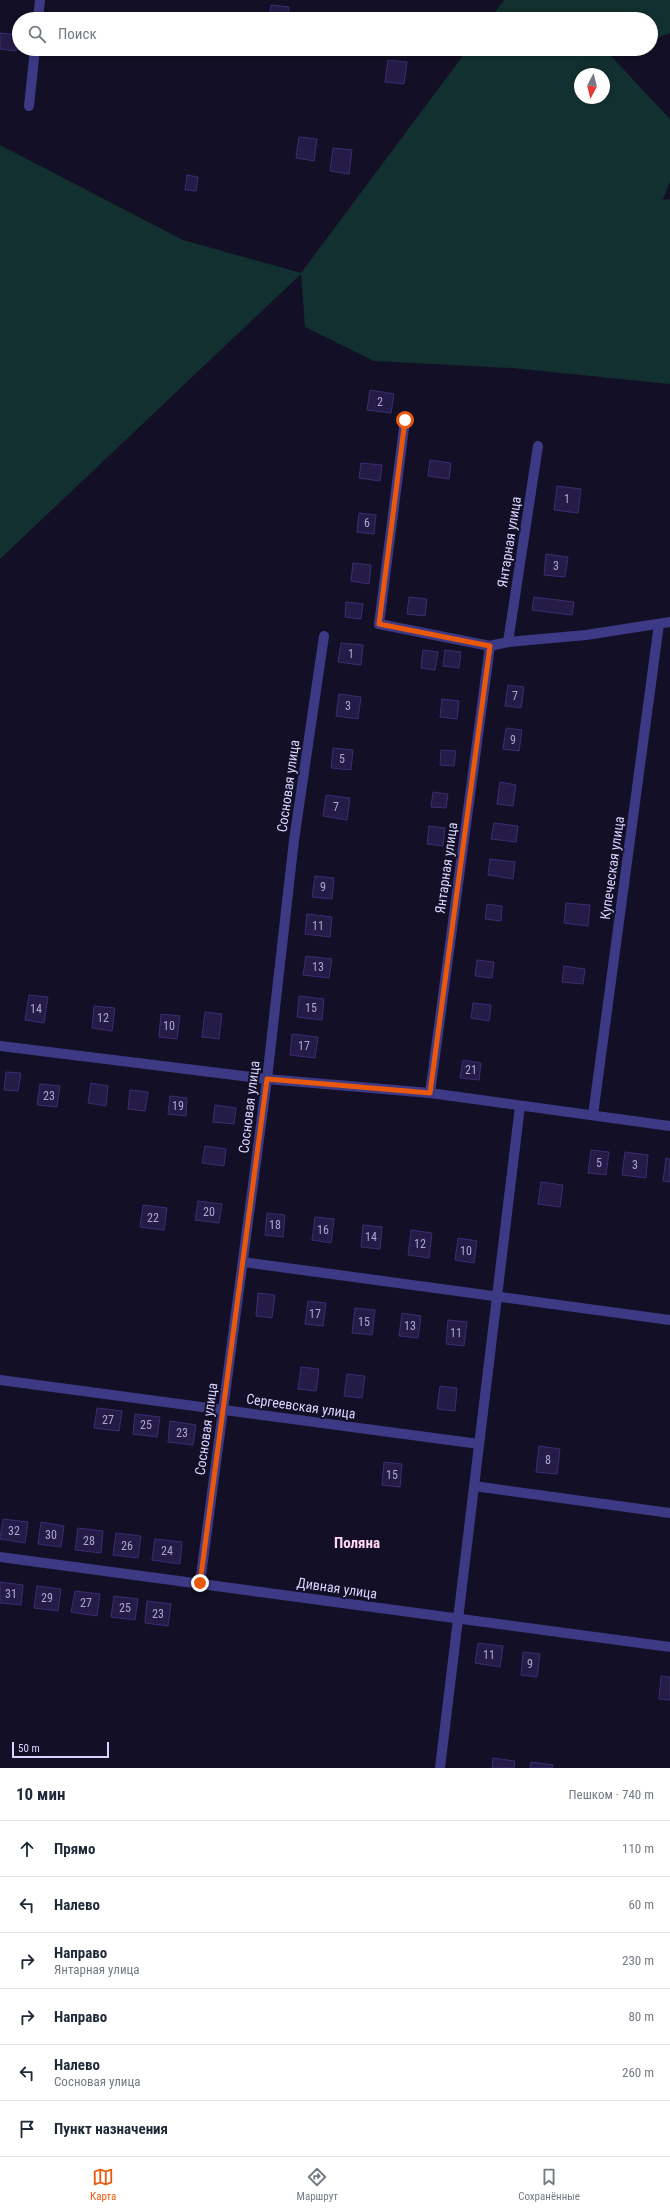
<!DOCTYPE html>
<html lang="ru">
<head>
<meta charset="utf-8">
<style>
  body { margin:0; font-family:"Roboto Condensed",sans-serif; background:#f6f6f7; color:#1f2937 }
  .compass { position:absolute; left:574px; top:68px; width:36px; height:36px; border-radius:50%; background:#fff; box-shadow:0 2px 6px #0003; rotate:187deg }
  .scale { position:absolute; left:12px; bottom:10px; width:97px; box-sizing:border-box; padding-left:4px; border:2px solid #d9d4ff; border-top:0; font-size:11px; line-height:14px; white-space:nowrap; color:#d9d4ff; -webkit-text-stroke:3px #130f26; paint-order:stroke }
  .stop { position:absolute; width:12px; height:12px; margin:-9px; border:3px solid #ea580c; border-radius:50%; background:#fff }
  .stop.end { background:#ea580c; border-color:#fff; box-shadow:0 1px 4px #0008 }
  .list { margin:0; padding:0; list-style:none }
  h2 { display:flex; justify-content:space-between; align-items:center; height:52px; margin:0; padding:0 16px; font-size:17px }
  h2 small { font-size:13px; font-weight:400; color:#747a83 }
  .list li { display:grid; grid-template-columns:26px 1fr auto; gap:12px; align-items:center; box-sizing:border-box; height:56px; padding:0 16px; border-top:1px solid #e0e1e3 }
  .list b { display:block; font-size:15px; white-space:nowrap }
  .list p { margin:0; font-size:13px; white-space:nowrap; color:#747a83 }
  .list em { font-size:13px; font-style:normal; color:#747a83 }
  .icon { flex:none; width:22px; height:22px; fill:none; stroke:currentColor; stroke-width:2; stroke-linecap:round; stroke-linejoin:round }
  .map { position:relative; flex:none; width:670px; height:1768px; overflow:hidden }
  .search { position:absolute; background:#fff; box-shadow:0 2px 6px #0003; left:12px; right:12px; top:12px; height:44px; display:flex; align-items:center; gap:10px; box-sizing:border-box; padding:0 14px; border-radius:22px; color:#747a83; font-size:15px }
  .sheet { height:388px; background:#fff }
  nav { display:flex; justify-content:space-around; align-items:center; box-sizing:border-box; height:56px; border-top:1px solid #e0e1e3; background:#fff; font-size:11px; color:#747a83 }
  nav a { display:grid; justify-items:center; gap:2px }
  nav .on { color:#ea580c }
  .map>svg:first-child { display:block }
  .green { fill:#12302f; fill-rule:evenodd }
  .building { fill:#241b47; stroke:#3b2d73 }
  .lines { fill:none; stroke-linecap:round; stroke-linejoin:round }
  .street { stroke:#3d3a85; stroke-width:10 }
  .route { stroke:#ea580c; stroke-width:5 }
  .labels { text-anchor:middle; stroke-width:4; stroke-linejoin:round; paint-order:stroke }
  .number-label { font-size:12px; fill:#aca6d1 }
  .street-label { font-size:14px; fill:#d9d4ff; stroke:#130f26 }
  .neighbourhood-label { font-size:15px; font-weight:bold; fill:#ffd6f0; stroke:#130f26 }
</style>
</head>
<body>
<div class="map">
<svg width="670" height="1768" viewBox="0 0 670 1768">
  <rect width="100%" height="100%" fill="#130f26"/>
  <g class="green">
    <polygon points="504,0 670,0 670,33 651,40 651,19 490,19"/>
    <path d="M468 49H628L611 56 670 119V181L663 200 670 199V384L512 368 374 361 305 327 301 274 0 559V145L183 240 301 273ZM580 74H604V98H580Z"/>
  </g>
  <g class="building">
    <polygon points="271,5 289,7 288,19 269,19"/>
    <polygon points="0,33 18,35 16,51 0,49"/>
    <polygon points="388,60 407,62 404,84 385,82"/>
    <polygon points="299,137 317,139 314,161 296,158"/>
    <polygon points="333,148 352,150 349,174 330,171"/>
    <polygon points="187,175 198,177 196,191 185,190"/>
    <polygon points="370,390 394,394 391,413 367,410"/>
    <polygon points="430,460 451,463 449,479 428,476"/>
    <polygon points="361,463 382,465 380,481 359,478"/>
    <polygon points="557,486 581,489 578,513 554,510"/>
    <polygon points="359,513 376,515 374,534 357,532"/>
    <polygon points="546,554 568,557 565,577 544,575"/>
    <polygon points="353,563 371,565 369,584 351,581"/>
    <polygon points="409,597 427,599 425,616 407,614"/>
    <polygon points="534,597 574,602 572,615 532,610"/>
    <polygon points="346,602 363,604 361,619 345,617"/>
    <polygon points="341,643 363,645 361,665 338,662"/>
    <polygon points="423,650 438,652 435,670 421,668"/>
    <polygon points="445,650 461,652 459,668 443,666"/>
    <polygon points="508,685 524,687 521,708 505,706"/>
    <polygon points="339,694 361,697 358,719 336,716"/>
    <polygon points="442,699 459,701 457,719 440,717"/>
    <polygon points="506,728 522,730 519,751 503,749"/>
    <polygon points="333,748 353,750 351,770 331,768"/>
    <polygon points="441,750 456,751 454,766 440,765"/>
    <polygon points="500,782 516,785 513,806 497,804"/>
    <polygon points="433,792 448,794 446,808 431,807"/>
    <polygon points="326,795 350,798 347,820 323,816"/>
    <polygon points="494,823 518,826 516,842 491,839"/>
    <polygon points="429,826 445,828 443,846 427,844"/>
    <polygon points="490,859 515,862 513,879 488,875"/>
    <polygon points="315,876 334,878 332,899 312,897"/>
    <polygon points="566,903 590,905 588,926 564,923"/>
    <polygon points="487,904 502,906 501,921 485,919"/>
    <polygon points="307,914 332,917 330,937 305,934"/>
    <polygon points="306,956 332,959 329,978 303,975"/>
    <polygon points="477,960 494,962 492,978 475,976"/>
    <polygon points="564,966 585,969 583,984 562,982"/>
    <polygon points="29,995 48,997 44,1023 25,1020"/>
    <polygon points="299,996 324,999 322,1020 297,1017"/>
    <polygon points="473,1003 491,1005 489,1021 471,1018"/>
    <polygon points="94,1006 115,1008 112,1031 92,1028"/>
    <polygon points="205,1012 222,1014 219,1039 202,1037"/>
    <polygon points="161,1014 180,1016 177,1039 159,1037"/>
    <polygon points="292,1034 318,1037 315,1058 290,1055"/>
    <polygon points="463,1060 481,1063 479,1080 460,1078"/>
    <polygon points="6,1072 21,1073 18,1091 4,1090"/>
    <polygon points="91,1083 108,1086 106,1106 88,1103"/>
    <polygon points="40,1084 60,1086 57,1107 37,1105"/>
    <polygon points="130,1090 148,1092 145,1111 128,1109"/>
    <polygon points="170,1096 187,1098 186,1116 168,1114"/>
    <polygon points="215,1105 236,1108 234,1124 213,1122"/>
    <polygon points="205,1146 226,1149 224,1166 202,1163"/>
    <polygon points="591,1150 609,1152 606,1175 588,1173"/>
    <polygon points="625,1152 648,1155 646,1178 622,1175"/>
    <polygon points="666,1158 670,1159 670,1182 663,1181"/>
    <polygon points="541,1182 563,1185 560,1207 538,1204"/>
    <polygon points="198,1201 222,1204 219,1223 195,1220"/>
    <polygon points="143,1205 167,1208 164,1230 140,1227"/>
    <polygon points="267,1213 285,1215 283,1237 265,1235"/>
    <polygon points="315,1217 334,1219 331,1243 312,1240"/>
    <polygon points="363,1225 382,1227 380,1249 361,1247"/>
    <polygon points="411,1230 432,1233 429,1258 408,1255"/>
    <polygon points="458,1238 477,1241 474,1263 455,1260"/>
    <polygon points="258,1293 275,1295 272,1318 256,1316"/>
    <polygon points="308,1301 326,1303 323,1326 305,1324"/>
    <polygon points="355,1308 375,1310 372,1335 352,1333"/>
    <polygon points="402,1313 421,1316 418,1338 399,1336"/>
    <polygon points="448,1320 467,1322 464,1346 446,1344"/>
    <polygon points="301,1367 319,1369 316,1391 298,1389"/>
    <polygon points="347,1374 365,1376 362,1398 344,1396"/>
    <polygon points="440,1386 457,1388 455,1411 437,1409"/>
    <polygon points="97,1408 122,1411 119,1431 94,1428"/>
    <polygon points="135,1414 160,1417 157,1437 133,1434"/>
    <polygon points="170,1421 196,1425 193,1445 168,1442"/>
    <polygon points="539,1446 560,1449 557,1474 536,1472"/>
    <polygon points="384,1462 402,1464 400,1487 382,1485"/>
    <polygon points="3,1519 28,1522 25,1543 0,1539"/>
    <polygon points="41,1522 64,1526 61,1547 38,1544"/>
    <polygon points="78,1528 103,1531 101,1553 75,1550"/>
    <polygon points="116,1533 141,1536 138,1558 113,1555"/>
    <polygon points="155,1539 182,1542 180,1564 152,1560"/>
    <polygon points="0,1582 23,1585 21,1605 0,1603"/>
    <polygon points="37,1586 61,1589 58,1611 34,1608"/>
    <polygon points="75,1591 100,1594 97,1616 71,1612"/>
    <polygon points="114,1596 138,1599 135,1620 111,1617"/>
    <polygon points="147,1601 171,1604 168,1626 145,1623"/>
    <polygon points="478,1643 503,1646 500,1667 475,1663"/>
    <polygon points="523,1652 540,1654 537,1677 521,1675"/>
    <polygon points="661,1676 670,1677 670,1700 659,1699"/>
    <polygon points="493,1758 515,1761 514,1768 492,1768"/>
    <polygon points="531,1762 553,1765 552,1768 530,1768"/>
  </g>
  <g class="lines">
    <g class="street">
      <polyline points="38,19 40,0"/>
      <polyline points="29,106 35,49"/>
      <polyline points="405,420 379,624 490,646 508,642 586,635 670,622"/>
      <polyline points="508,642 538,446"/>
      <polyline points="0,1046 267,1079 430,1093 670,1126"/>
      <polyline points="430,1093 490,646"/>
      <polyline points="593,1115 659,624"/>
      <polyline points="243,1262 670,1320"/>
      <polyline points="0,1380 479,1444"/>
      <polyline points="474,1486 670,1513"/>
      <polyline points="0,1557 670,1647"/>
      <polyline points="200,1583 267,1079 294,840 324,636"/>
      <polyline points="440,1768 520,1106"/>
    </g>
  </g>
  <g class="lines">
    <polyline class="route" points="200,1583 267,1079 430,1093 490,646 379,624 405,420"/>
  </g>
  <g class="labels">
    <g class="number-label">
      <text x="380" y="406">2</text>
      <text x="567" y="503">1</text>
      <text x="367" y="527">6</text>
      <text x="556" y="570">3</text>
      <text x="351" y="658">1</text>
      <text x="515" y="700">7</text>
      <text x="348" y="710">3</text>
      <text x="513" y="744">9</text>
      <text x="342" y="763">5</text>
      <text x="336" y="811">7</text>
      <text x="323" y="891">9</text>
      <text x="318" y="930">11</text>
      <text x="318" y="971">13</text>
      <text x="311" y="1012">15</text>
      <text x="36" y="1013">14</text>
      <text x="103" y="1022">12</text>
      <text x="169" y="1030">10</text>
      <text x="304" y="1050">17</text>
      <text x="471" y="1074">21</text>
      <text x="49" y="1100">23</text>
      <text x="178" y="1110">19</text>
      <text x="599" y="1167">5</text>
      <text x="635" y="1169">3</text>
      <text x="209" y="1216">20</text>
      <text x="153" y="1222">22</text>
      <text x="275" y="1229">18</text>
      <text x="323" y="1234">16</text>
      <text x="371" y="1241">14</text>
      <text x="420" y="1248">12</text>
      <text x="466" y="1255">10</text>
      <text x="315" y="1318">17</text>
      <text x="364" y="1326">15</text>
      <text x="410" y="1330">13</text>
      <text x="456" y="1337">11</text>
      <text x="108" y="1424">27</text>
      <text x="146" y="1429">25</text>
      <text x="182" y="1437">23</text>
      <text x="548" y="1464">8</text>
      <text x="392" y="1479">15</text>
      <text x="14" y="1535">32</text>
      <text x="51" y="1539">30</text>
      <text x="89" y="1545">28</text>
      <text x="127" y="1550">26</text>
      <text x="167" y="1555">24</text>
      <text x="11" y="1598">31</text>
      <text x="47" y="1602">29</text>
      <text x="86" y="1607">27</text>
      <text x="125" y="1612">25</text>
      <text x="158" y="1618">23</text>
      <text x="489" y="1659">11</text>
      <text x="530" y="1668">9</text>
    </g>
    <g class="street-label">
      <text transform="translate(509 542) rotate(-81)" y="5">Янтарная улица</text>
      <text transform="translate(288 786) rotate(-82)" y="5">Сосновая улица</text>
      <text transform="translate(446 868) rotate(-82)" y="5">Янтарная улица</text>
      <text transform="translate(612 868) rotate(-82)" y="5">Купеческая улица</text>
      <text transform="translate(249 1107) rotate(-83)" y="5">Сосновая улица</text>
      <text transform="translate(301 1406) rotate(8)" y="5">Сергеевская улица</text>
      <text transform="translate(206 1429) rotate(-82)" y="5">Сосновая улица</text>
      <text transform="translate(337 1588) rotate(8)" y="5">Дивная улица</text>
    </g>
    <g class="neighbourhood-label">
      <text x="357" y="1548">Поляна</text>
    </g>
  </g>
</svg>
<svg class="compass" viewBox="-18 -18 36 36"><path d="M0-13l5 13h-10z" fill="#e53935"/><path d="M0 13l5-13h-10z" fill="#747a83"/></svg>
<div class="scale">50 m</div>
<div class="stop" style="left:405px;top:420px"></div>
<div class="stop end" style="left:200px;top:1583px"></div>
<div class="search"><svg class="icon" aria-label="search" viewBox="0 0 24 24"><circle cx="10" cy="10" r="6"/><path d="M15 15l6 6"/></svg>Поиск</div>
</div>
<section class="sheet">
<h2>10 мин<small>Пешком · 740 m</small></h2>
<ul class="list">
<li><svg class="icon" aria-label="ahead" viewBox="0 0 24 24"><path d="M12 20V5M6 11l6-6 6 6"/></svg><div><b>Прямо</b></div><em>110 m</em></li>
<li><svg class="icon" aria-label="left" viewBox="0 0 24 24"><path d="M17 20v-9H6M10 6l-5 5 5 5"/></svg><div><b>Налево</b></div><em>60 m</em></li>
<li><svg class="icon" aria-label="right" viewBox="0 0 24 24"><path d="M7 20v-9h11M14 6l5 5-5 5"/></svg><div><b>Направо</b><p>Янтарная улица</p></div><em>230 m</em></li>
<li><svg class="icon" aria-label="right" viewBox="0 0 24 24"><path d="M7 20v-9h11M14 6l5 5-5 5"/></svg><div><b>Направо</b></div><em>80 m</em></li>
<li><svg class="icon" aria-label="left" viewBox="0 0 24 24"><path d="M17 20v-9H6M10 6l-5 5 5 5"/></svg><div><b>Налево</b><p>Сосновая улица</p></div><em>260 m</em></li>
<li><svg class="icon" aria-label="arrive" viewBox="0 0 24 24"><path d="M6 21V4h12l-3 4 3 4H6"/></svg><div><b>Пункт назначения</b></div></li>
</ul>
</section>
<nav>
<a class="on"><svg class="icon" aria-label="map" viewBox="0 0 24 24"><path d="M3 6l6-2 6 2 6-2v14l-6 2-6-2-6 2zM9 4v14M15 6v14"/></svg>Карта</a>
<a><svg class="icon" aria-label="directions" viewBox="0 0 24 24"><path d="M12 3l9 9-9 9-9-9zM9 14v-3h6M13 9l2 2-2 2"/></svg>Маршрут</a>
<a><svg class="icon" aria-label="saved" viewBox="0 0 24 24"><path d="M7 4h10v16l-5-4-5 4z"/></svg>Сохранённые</a>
</nav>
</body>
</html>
